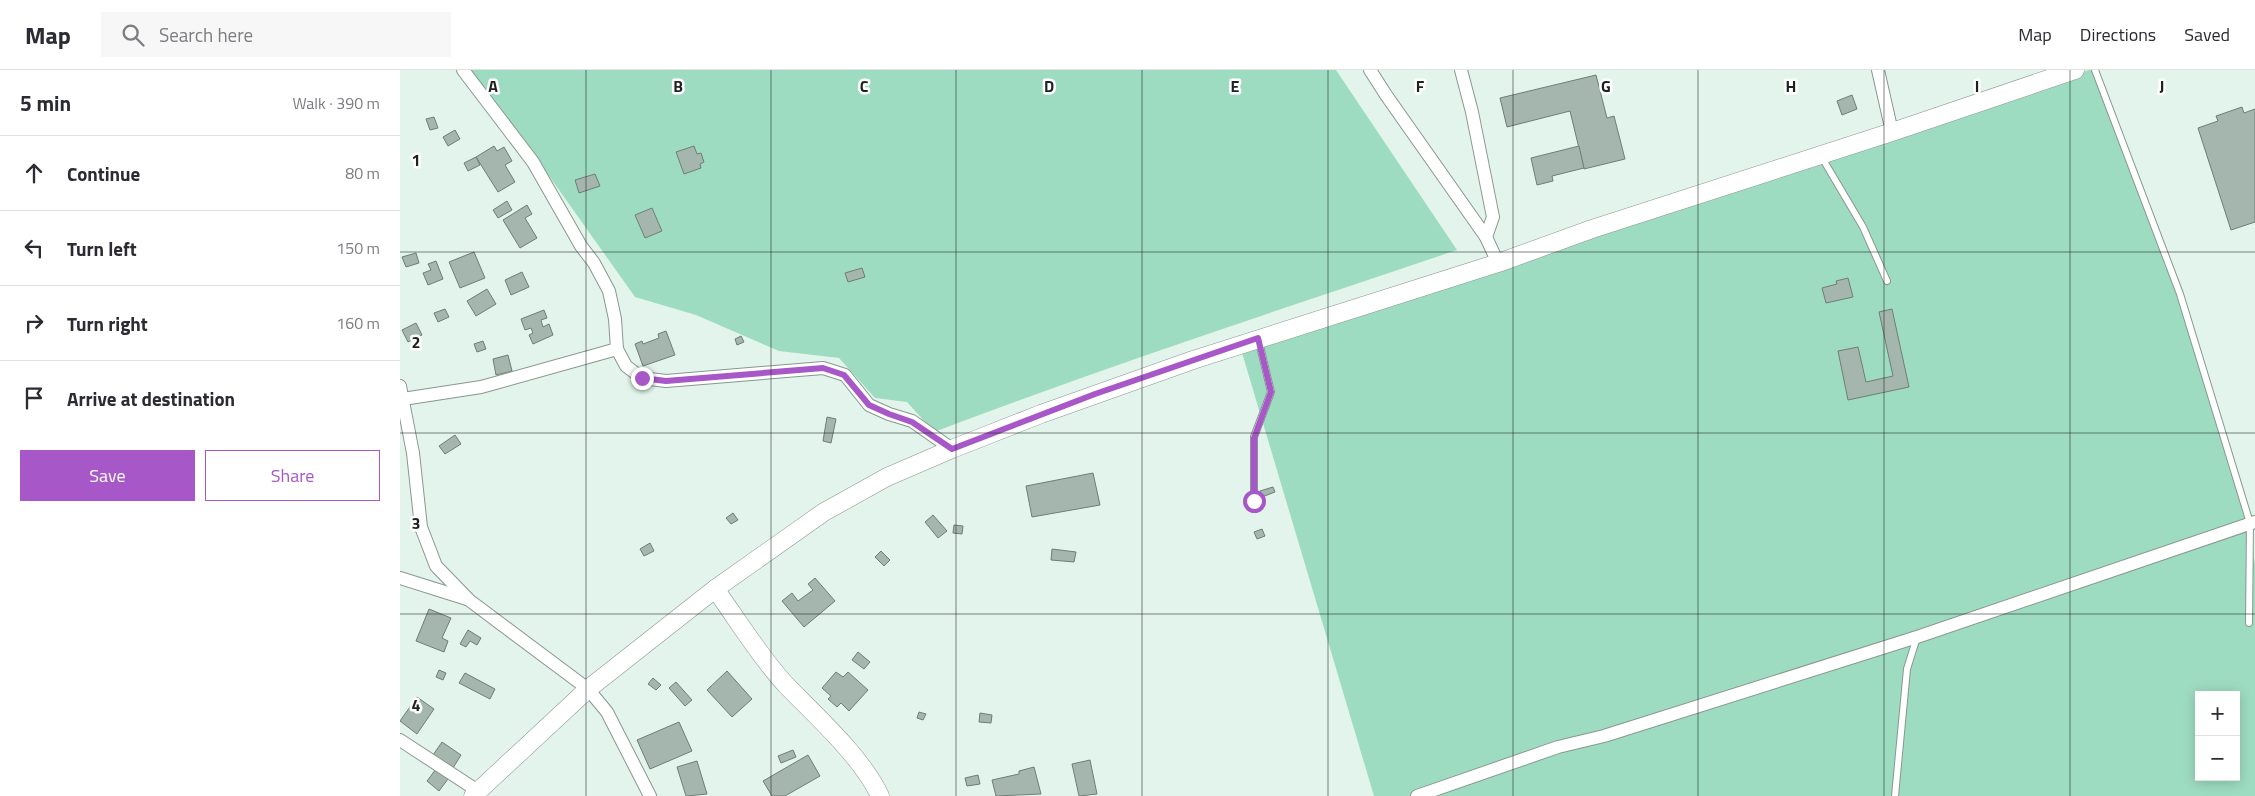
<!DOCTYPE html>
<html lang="en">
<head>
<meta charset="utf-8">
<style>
  body { margin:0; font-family:"Titillium Web",sans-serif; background:#f7f7f7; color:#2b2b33 }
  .controls { position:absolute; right:15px; bottom:15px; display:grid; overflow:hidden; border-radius:0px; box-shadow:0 2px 12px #0003 }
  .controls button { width:45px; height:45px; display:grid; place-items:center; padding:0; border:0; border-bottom:1px solid #e1e1e2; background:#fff; color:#2b2b33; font:25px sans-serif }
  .stop { position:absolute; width:15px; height:15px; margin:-11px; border:4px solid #a757c7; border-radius:50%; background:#fff }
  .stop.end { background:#a757c7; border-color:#fff; box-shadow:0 1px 5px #0008 }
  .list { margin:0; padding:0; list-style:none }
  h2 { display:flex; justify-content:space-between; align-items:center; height:65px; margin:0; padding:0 20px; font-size:21px }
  h2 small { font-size:16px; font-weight:400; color:#7c7c81 }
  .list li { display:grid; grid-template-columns:32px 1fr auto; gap:15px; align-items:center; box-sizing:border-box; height:75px; padding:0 20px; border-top:1px solid #e1e1e2 }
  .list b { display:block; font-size:19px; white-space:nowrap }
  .list em { font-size:16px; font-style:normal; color:#7c7c81 }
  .actions { display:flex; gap:10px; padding:15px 20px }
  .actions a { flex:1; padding:11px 0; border:1px solid #a757c7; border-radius:0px; text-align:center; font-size:18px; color:#a757c7 }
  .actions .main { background:#a757c7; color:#fff }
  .icon { flex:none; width:28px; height:28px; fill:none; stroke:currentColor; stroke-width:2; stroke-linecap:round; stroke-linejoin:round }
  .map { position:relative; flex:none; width:1855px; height:726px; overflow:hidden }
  header { display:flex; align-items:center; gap:30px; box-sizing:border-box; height:70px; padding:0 25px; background:#fff; border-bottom:1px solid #e1e1e2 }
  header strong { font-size:24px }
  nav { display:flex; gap:28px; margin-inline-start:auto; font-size:18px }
  .search { width:350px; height:45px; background:#f7f7f7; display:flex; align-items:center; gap:12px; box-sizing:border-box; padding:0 18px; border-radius:0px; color:#7c7c81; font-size:19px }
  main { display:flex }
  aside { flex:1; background:#fff }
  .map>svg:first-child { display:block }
  .green { fill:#9edcc1; fill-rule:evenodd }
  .building { fill:#a5b6ae; stroke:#6e7e77 }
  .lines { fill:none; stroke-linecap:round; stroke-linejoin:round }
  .lane-casing { stroke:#889890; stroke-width:8 }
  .street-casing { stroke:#889890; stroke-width:14 }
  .secondary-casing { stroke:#889890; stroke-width:19 }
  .lane { stroke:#fff; stroke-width:6 }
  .street { stroke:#fff; stroke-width:12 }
  .secondary { stroke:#fff; stroke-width:18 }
  .route { stroke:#a757c7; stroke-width:6 }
  .grid { fill:none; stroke:#1c221f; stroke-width:1; stroke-opacity:0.55 }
  .grid-label { font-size:16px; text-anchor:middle; font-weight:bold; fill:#1c221f; stroke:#fff; stroke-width:5; stroke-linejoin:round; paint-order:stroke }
</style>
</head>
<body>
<header>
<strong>Map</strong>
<div class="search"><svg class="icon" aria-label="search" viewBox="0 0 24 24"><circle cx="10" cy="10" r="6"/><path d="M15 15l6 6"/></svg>Search here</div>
<nav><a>Map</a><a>Directions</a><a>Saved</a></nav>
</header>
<main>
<aside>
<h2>5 min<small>Walk · 390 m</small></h2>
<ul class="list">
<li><svg class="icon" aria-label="ahead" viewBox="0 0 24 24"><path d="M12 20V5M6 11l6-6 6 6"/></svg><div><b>Continue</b></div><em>80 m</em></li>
<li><svg class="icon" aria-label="left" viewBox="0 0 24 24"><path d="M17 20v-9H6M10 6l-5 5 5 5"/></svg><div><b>Turn left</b></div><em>150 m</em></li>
<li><svg class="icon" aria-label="right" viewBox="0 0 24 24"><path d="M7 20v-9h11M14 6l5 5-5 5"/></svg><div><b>Turn right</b></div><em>160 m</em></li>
<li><svg class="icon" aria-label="arrive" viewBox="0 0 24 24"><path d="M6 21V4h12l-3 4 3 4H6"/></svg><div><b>Arrive at destination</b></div></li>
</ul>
<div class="actions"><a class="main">Save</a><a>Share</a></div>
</aside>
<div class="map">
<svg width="1855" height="726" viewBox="0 0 1855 726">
  <rect width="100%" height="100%" fill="#e2f4eb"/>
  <g class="green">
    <path d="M70 0H936L1057 180C882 239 707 296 534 362L507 332 475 328 439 288 379 281 296 245 235 227 120 65Z"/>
    <path d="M1689 0H1697L1780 224 1850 460 1855 495V726H974L840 276 1094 191ZM1799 625H1836V707H1799Z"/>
  </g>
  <g class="building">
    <polygon points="1196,5 1207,48 1214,46 1225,89 1184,99 1170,41 1107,57 1100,28"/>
    <polygon points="1452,25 1457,39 1442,45 1437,31"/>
    <polygon points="1842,37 1844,43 1855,39 1855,152 1831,160 1798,58 1818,51 1816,46"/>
    <polygon points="34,47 38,58 30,60 26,49"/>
    <polygon points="55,60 60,69 48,76 43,67"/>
    <polygon points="94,76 97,81 104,77 112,91 105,95 115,112 98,122 76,87"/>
    <polygon points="294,76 297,84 301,83 304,92 300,94 301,98 284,104 276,82"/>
    <polygon points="1179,76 1184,98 1152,106 1153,111 1137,115 1131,88"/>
    <polygon points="76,87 80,95 68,101 64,93"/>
    <polygon points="195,104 200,116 179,123 175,110"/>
    <polygon points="107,131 112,140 98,148 93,140"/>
    <polygon points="127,135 132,144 125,148 137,168 120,178 103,150"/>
    <polygon points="252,138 262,161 245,168 235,145"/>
    <polygon points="74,182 85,208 60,218 49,192"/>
    <polygon points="16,183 19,193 6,197 2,187"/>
    <polygon points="36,191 43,209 28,215 23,203 31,200 28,194"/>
    <polygon points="462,198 465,207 448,212 445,203"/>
    <polygon points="122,202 129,217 111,225 105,210"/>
    <polygon points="1448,208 1453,227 1426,233 1422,218 1437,214 1436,211"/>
    <polygon points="87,219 96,234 76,246 67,231"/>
    <polygon points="45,239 49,247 38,252 34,243"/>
    <polygon points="1492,239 1509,317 1448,330 1438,281 1458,277 1466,312 1493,306 1479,242"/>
    <polygon points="144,240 147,248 141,250 143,257 149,254 153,265 133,274 129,265 133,263 131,258 125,260 121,249"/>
    <polygon points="16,253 22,265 8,272 2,260"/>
    <polygon points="266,261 275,285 243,296 235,274 242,271 243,274 259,268 258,264"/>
    <polygon points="341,266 344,272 337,275 335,269"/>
    <polygon points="83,271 86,279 77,282 74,274"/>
    <polygon points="108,285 112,301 96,305 93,289"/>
    <polygon points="427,347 436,349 431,373 423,371"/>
    <polygon points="55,365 61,374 45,384 39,376"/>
    <polygon points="693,403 700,435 632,447 626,416"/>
    <polygon points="873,417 875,422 862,427 860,421"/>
    <polygon points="333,443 338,450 331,454 326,448"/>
    <polygon points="533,445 547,461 538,468 525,452"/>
    <polygon points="554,455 563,456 562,464 553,463"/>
    <polygon points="862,459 865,466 857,469 854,462"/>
    <polygon points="250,473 254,481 244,486 240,479"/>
    <polygon points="652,479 676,482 674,492 651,490"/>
    <polygon points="481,481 490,490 484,496 475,487"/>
    <polygon points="415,508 435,531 404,557 382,531 392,523 398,531 413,520 408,514"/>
    <polygon points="29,539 51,548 42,568 48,571 44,582 16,571"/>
    <polygon points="68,560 81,568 77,575 70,571 66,577 60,574"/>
    <polygon points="458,582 470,592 464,599 452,590"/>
    <polygon points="39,600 46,603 43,610 36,607"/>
    <polygon points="327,601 352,629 332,647 307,620"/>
    <polygon points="436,602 443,607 448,602 468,620 449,641 441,633 437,637 428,629 431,626 422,618"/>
    <polygon points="65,603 95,619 90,629 59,613"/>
    <polygon points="253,608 261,615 256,620 248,614"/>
    <polygon points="276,612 292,630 285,636 269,618"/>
    <polygon points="17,627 34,639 17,664 0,651"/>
    <polygon points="519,642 526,644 523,650 517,648"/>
    <polygon points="580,643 592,645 591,653 579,652"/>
    <polygon points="279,652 292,681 250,699 237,670"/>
    <polygon points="42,672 61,685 53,698 33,685"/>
    <polygon points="393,680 396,687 381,693 378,686"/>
    <polygon points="408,685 420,706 385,726 372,726 363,711"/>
    <polygon points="690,690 697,724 679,726 672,694"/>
    <polygon points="297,691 307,724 286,726 277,697"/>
    <polygon points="634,697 641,724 596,726 592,710 619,704 619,701"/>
    <polygon points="36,699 48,709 39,721 27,711"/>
    <polygon points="578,705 580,714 567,716 565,708"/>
  </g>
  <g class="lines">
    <defs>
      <g id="lane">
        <polyline points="1695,0 1780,224 1850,453 1849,553"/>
        <polyline points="1421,86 1463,157 1487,211"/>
        <polyline points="854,431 854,367 871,322 859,272"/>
        <polyline points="1495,726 1507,599 1517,567"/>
      </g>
      <g id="street">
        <polyline points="63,0 133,92 181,176 194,193 209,221 215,249 217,279 226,296 242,308 266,311 423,298 445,305 469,335 489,344 512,351 552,379"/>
        <polyline points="970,0 986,25 1086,167 1098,193"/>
        <polyline points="1061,0 1072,42 1093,147 1086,167"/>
        <polyline points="1478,0 1492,62"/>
        <polyline points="0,316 13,383 21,457 36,496 69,530 188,619 207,642 250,726"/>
        <polyline points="3,329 81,317 217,279"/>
        <polyline points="0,508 67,529"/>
        <polyline points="0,670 78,721"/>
        <polyline points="1017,726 1158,677 1204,666 1517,567 1855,452"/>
      </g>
      <g id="secondary">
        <path d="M315 519C338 550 359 586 386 615 416 646 462 687 480 726"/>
        <polyline points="73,726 188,619 315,519 424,442 487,407 552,379 641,344 793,290 1098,193 1192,159 1492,62 1675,0"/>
      </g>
    </defs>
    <use href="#lane" class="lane-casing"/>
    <use href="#street" class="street-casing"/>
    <use href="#secondary" class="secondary-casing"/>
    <use href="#lane" class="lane"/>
    <use href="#street" class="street"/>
    <use href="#secondary" class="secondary"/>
  </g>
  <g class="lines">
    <polyline class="route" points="242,308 266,311 423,298 444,305 469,335 489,344 512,352 552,379 695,324 858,268 871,322 854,368 854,431"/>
  </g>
  <path class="grid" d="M186 0V726M371 0V726M556 0V726M742 0V726M928 0V726M1113 0V726M1298 0V726M1484 0V726M1670 0V726M0 182H1855M0 363H1855M0 544H1855"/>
  <g class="grid-label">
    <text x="93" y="22">A</text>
    <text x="278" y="22">B</text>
    <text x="464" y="22">C</text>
    <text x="649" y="22">D</text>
    <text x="835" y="22">E</text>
    <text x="1020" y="22">F</text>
    <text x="1206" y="22">G</text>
    <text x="1391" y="22">H</text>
    <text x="1577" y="22">I</text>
    <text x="1762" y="22">J</text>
    <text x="16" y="96">1</text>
    <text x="16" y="278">2</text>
    <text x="16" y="459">3</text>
    <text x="16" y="641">4</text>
  </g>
</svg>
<div class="controls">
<button>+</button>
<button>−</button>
</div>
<div class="stop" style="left:854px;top:431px"></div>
<div class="stop end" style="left:242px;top:308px"></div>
</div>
</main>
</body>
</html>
